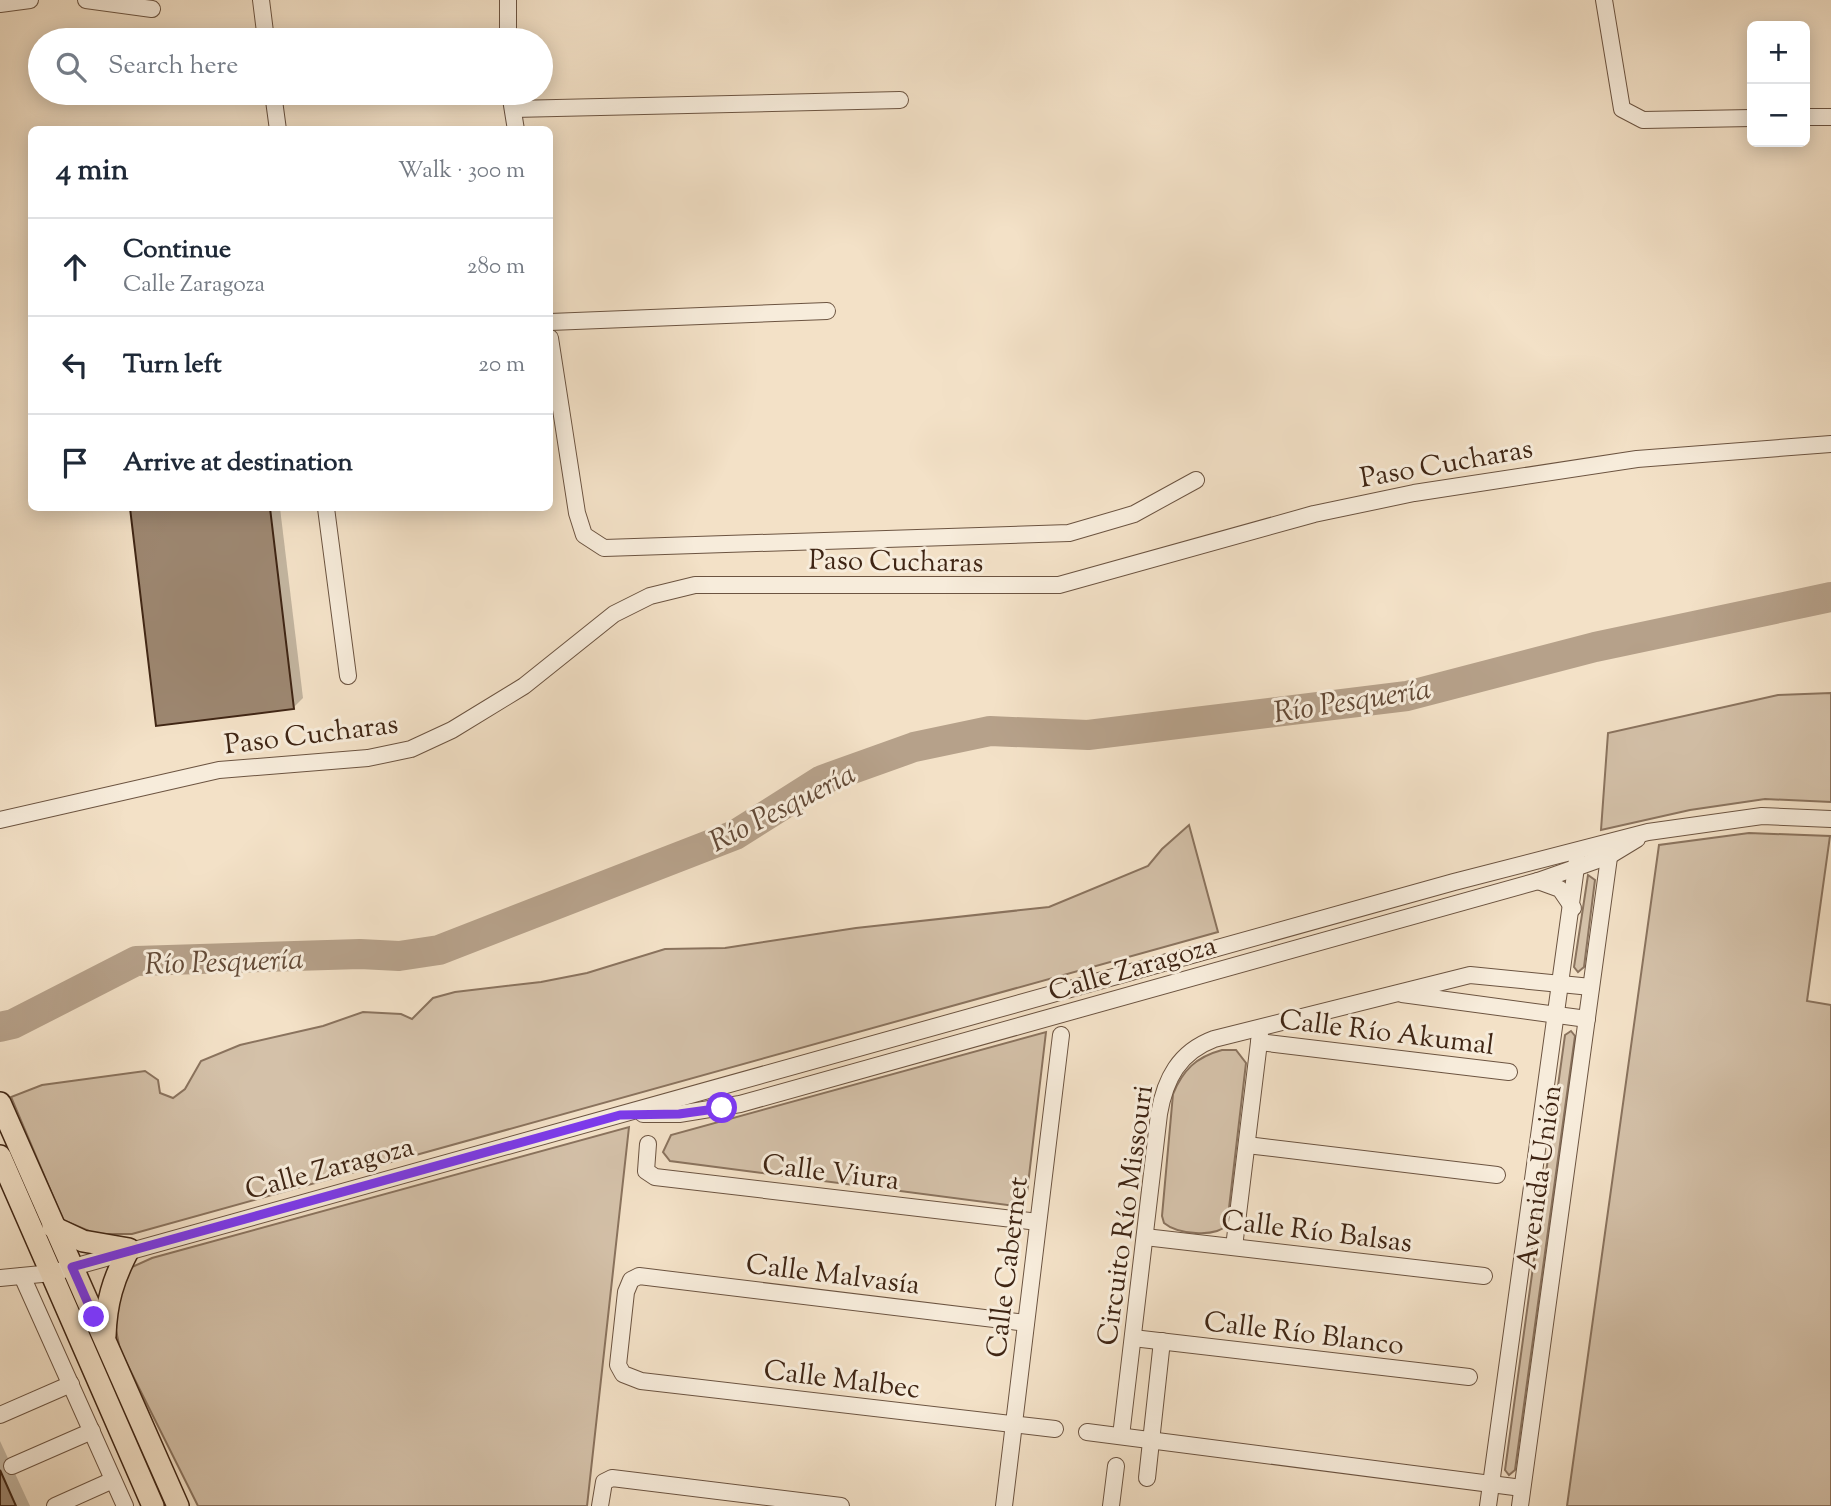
<!DOCTYPE html>
<html lang="en">
<head>
<meta charset="utf-8">
<style>
  body { margin:0; font-family:"Sorts Mill Goudy",serif; background:#f2f2f3; color:#1f2937 }
  .controls { position:absolute; right:21px; top:21px; display:grid; overflow:hidden; border-radius:10px; box-shadow:0 4px 18px #0003 }
  .controls button { width:63px; height:63px; display:grid; place-items:center; padding:0; border:0; border-bottom:2px solid #e0e1e3; background:#fff; color:#1f2937; font:35px sans-serif }
  .stop { position:absolute; width:21px; height:21px; margin:-16px; border:5px solid #7c3aed; border-radius:50%; background:#fff }
  .stop.end { background:#7c3aed; border-color:#fff; box-shadow:0 2px 7px #0008 }
  .list { margin:0; padding:0; list-style:none }
  h2 { display:flex; justify-content:space-between; align-items:center; height:91px; margin:0; padding:0 28px; font-size:30px }
  h2 small { font-size:23px; font-weight:400; color:#747a83 }
  .list li { display:grid; grid-template-columns:46px 1fr auto; gap:21px; align-items:center; box-sizing:border-box; height:98px; padding:0 28px; border-top:2px solid #e0e1e3 }
  .list b { display:block; font-size:26px; white-space:nowrap }
  .list p { margin:0; font-size:23px; white-space:nowrap; color:#747a83 }
  .list em { font-size:23px; font-style:normal; color:#747a83 }
  .icon { flex:none; width:38px; height:38px; fill:none; stroke:currentColor; stroke-width:2; stroke-linecap:round; stroke-linejoin:round }
  .map { position:relative; flex:none; width:1831px; height:1506px; overflow:hidden }
  .search { position:absolute; background:#fff; box-shadow:0 4px 18px #0003; left:28px; top:28px; width:525px; height:77px; display:flex; align-items:center; gap:18px; box-sizing:border-box; padding:0 24px; border-radius:38px; color:#747a83; font-size:26px }
  .panel { position:absolute; background:#fff; box-shadow:0 4px 18px #0003; left:28px; top:126px; width:525px; height:385px; border-radius:10px }
  .map>svg:first-child { display:block }
  .green { fill:#d4c1a9; stroke:#8a735e; stroke-width:2 }
  .shadow { fill:#0003 }
  .lines { fill:none; stroke-linecap:round; stroke-linejoin:round }
  .river { stroke:#b6a18a; stroke-width:30 }
  .building { fill:#9d8771; stroke:#3f2514; stroke-width:2 }
  .minor-casing { stroke:#6c5441; stroke-width:18 }
  .major-casing { stroke:#3f2514; stroke-width:24 }
  .minor { stroke:#f7ecdb; stroke-width:16 }
  .major { stroke:#f3e1c7; stroke-width:21 }
  .route { stroke:#7c3aed; stroke-width:9 }
  .labels { text-anchor:middle; stroke-width:6; stroke-linejoin:round; paint-order:stroke }
  .street-label { font-size:28px; fill:#3f2514; stroke:#f7ecdb }
  .water-label { font-size:30px; font-style:italic; fill:#634a37; stroke:#f7ecdb }
</style>
</head>
<body>
<div class="map">
<svg width="1831" height="1506" viewBox="0 0 1831 1506">
  <rect width="100%" height="100%" fill="#f3e1c7"/>
  <filter id="stains"><feTurbulence type="fractalNoise" baseFrequency=".00286" numOctaves="4"/><feColorMatrix values="0 0 0 0 .2 0 0 0 0 .09 0 0 0 0 .02 0 0 0 .5 -.17"/></filter>
  <radialGradient id="worn" r=".72"><stop offset=".6" stop-color="#630" stop-opacity="0"/><stop offset="1" stop-color="#630" stop-opacity=".3"/></radialGradient>
  <g class="green">
    <polygon points="1831,693 1831,802 1765,799 1690,810 1601,830 1608,733 1778,695"/>
    <polygon points="1189,825 1218,932 132,1234 96,1234 63,1220 11,1097 42,1085 145,1071 158,1080 160,1093 173,1098 185,1089 201,1061 240,1045 323,1026 363,1012 401,1014 412,1019 433,998 455,992 541,982 587,973 665,949 725,948 856,928 1049,907 1148,866 1162,849"/>
    <polygon points="1749,833 1830,836 1807,1001 1831,1005 1831,1506 1567,1506 1659,845"/>
    <polygon points="1588,875 1595,880 1584,967 1578,972 1574,967"/>
    <polygon points="1571,1031 1575,1036 1515,1470 1509,1475 1505,1470 1565,1035"/>
    <polygon points="1046,1032 1027,1193 1015,1206 670,1161 663,1152 671,1135"/>
    <path d="M1222 1050H1236L1246 1063 1227 1225C1215 1238 1177 1234 1164 1223L1162 1216 1173 1094C1183 1070 1196 1057 1222 1050Z"/>
    <polygon points="629,1127 587,1506 198,1506 120,1350 116,1330 118,1294 132,1267 152,1258"/>
  </g>
  <g class="shadow">
    <polygon points="132,508 280,508 303,698 293,708 158,724"/>
    <polygon points="0,1441 30,1506 0,1506"/>
  </g>
  <g class="lines">
    <polyline class="river" points="0,1027 13,1024 136,961 360,954 399,956 439,950 735,835 822,780 914,747 990,731 1088,735 1407,696 1595,647 1831,597"/>
  </g>
  <g class="building">
    <polygon points="130,508 270,508 294,709 156,726"/>
    <polygon points="0,1470 16,1506 0,1506"/>
  </g>
  <g class="lines">
    <defs>
      <g id="minor">
        <polyline points="86,0 152,9"/>
        <polyline points="261,0 266,40"/>
        <polyline points="1604,0 1622,109 1643,120 1752,118"/>
        <polyline points="0,4 30,0"/>
        <polyline points="508,40 508,0"/>
        <polyline points="273,93 278,130"/>
        <polyline points="510,93 516,130"/>
        <polyline points="513,109 900,100"/>
        <polyline points="1805,117 1831,117"/>
        <polyline points="550,322 827,311"/>
        <polyline points="550,338 577,513 584,535 604,548 1069,533 1134,514 1196,480"/>
        <polyline points="326,508 348,676"/>
        <polyline points="0,820 219,770 368,758 411,749 452,730 524,686 614,614 650,596 695,585 1059,585 1314,514 1414,493 1637,459 1831,444"/>
        <polyline points="1538,881 1560,889 1573,908"/>
        <polyline points="1402,994 1587,1019"/>
        <polyline points="1259,1042 1509,1072"/>
        <polyline points="643,1114 679,1114 740,1104 1538,881 1609,856 1637,839"/>
        <polyline points="648,1144 646,1171 655,1177 1038,1222"/>
        <polyline points="1247,1145 1497,1175"/>
        <polyline points="1145,1237 1484,1276"/>
        <polyline points="1234,1247 1260,1034"/>
        <polyline points="22,1276 125,1506"/>
        <polyline points="0,1278 52,1273 1454,882 1648,832 1762,816 1831,819"/>
        <polyline points="1026,1323 639,1276 631,1280 626,1292 618,1365 623,1374 641,1381 1055,1429"/>
        <polyline points="1133,1338 1469,1377"/>
        <polyline points="0,1415 71,1384"/>
        <polyline points="1087,1432 1522,1488"/>
        <path d="M1121 1436 1159 1114C1165 1079 1179 1052 1214 1039L1470 975 1591 987"/>
        <polyline points="12,1466 92,1431"/>
        <polyline points="1147,1478 1162,1341"/>
        <polyline points="55,1506 113,1480"/>
        <polyline points="600,1506 604,1482 612,1478 841,1506"/>
        <polyline points="1004,1506 1061,1035"/>
        <polyline points="1111,1506 1116,1466"/>
        <polyline points="1488,1506 1577,860"/>
        <polyline points="1520,1506 1610,850"/>
      </g>
      <g id="major">
        <polyline points="0,1103 178,1506"/>
        <polyline points="0,1156 153,1506"/>
        <path d="M53 1227 83 1241 129 1249C113 1279 106 1303 105 1336"/>
      </g>
    </defs>
    <use href="#minor" class="minor-casing"/>
    <use href="#major" class="major-casing"/>
    <use href="#minor" class="minor"/>
    <use href="#major" class="major"/>
  </g>
  <g class="lines">
    <polyline class="route" points="94,1317 72,1267 620,1115 679,1114 722,1108"/>
  </g>
  <g class="labels">
    <g class="street-label">
      <text transform="translate(1446 462) rotate(-10)" y="10">Paso Cucharas</text>
      <text transform="translate(896 560) rotate(1)" y="10">Paso Cucharas</text>
      <text transform="translate(311 733) rotate(-7)" y="10">Paso Cucharas</text>
      <text transform="translate(1132 967) rotate(-16)" y="10">Calle Zaragoza</text>
      <text transform="translate(1387 1031) rotate(7)" y="10">Calle Río Akumal</text>
      <text transform="translate(329 1167) rotate(-15)" y="10">Calle Zaragoza</text>
      <text transform="translate(831 1171) rotate(7)" y="10">Calle Viura</text>
      <text transform="translate(1538 1177) rotate(-82)" y="10">Avenida Unión</text>
      <text transform="translate(1124 1215) rotate(-82)" y="10">Circuito Río Missouri</text>
      <text transform="translate(1317 1230) rotate(7)" y="10">Calle Río Balsas</text>
      <text transform="translate(1006 1267) rotate(-83)" y="10">Calle Cabernet</text>
      <text transform="translate(833 1273) rotate(7)" y="10">Calle Malvasía</text>
      <text transform="translate(1304 1332) rotate(7)" y="10">Calle Río Blanco</text>
      <text transform="translate(842 1378) rotate(7)" y="10">Calle Malbec</text>
    </g>
    <g class="water-label">
      <text transform="translate(1352 700) rotate(-9)" y="10">Río Pesquería</text>
      <text transform="translate(782 807) rotate(-27)" y="10">Río Pesquería</text>
      <text transform="translate(224 961) rotate(-2)" y="10">Río Pesquería</text>
    </g>
  </g>
  <rect width="100%" height="100%" filter="url(#stains)"/>
  <rect width="100%" height="100%" fill="url(#worn)"/>
</svg>
<div class="controls">
<button>+</button>
<button>−</button>
</div>
<div class="stop" style="left:722px;top:1108px"></div>
<div class="stop end" style="left:94px;top:1317px"></div>
<div class="search"><svg class="icon" aria-label="search" viewBox="0 0 24 24"><circle cx="10" cy="10" r="6"/><path d="M15 15l6 6"/></svg>Search here</div>
<section class="panel">
<h2>4 min<small>Walk · 300 m</small></h2>
<ul class="list">
<li><svg class="icon" aria-label="ahead" viewBox="0 0 24 24"><path d="M12 20V5M6 11l6-6 6 6"/></svg><div><b>Continue</b><p>Calle Zaragoza</p></div><em>280 m</em></li>
<li><svg class="icon" aria-label="left" viewBox="0 0 24 24"><path d="M17 20v-9H6M10 6l-5 5 5 5"/></svg><div><b>Turn left</b></div><em>20 m</em></li>
<li><svg class="icon" aria-label="arrive" viewBox="0 0 24 24"><path d="M6 21V4h12l-3 4 3 4H6"/></svg><div><b>Arrive at destination</b></div></li>
</ul>
</section>
</div>
</body>
</html>
